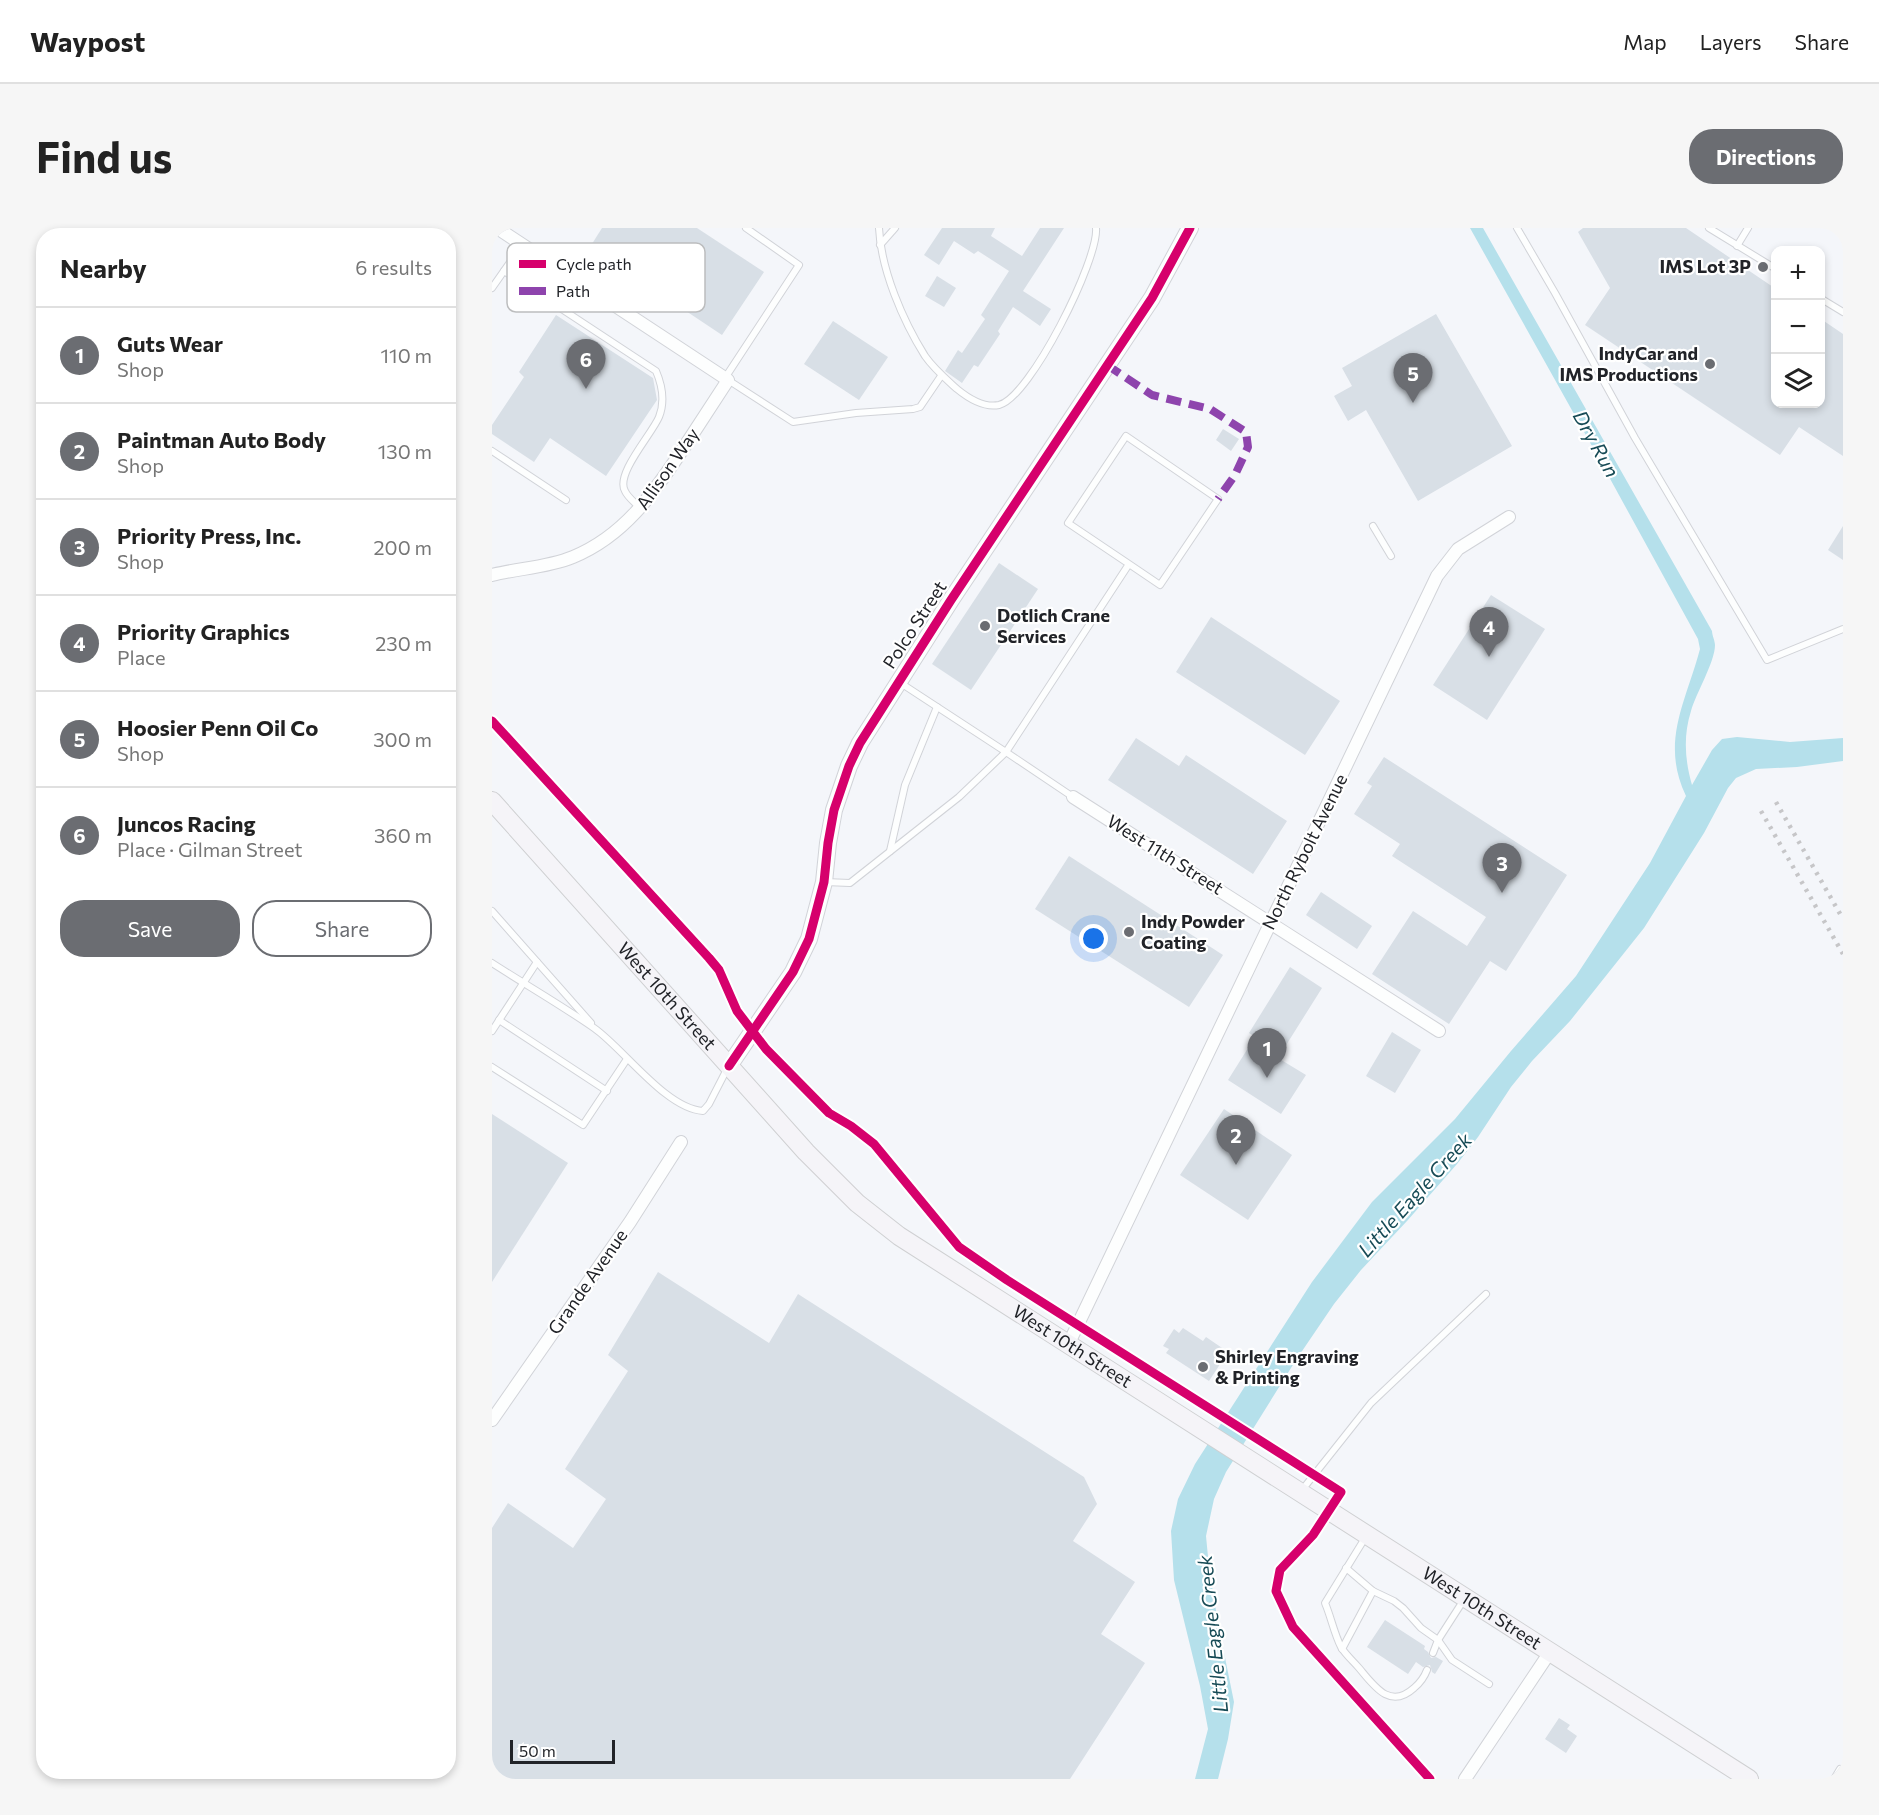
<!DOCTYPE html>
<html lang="en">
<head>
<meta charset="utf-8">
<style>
  body { margin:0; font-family:Commissioner,sans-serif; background:#f6f6f6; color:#222 }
  .controls { position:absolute; right:18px; top:18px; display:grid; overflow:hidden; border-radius:12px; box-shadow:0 3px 9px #0003 }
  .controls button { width:54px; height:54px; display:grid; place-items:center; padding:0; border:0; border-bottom:2px solid #e0e0e0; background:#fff; color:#222; font:30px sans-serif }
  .scale { position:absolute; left:18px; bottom:15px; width:105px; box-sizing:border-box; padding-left:6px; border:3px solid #212328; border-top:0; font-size:16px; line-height:21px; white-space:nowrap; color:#212328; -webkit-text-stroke:4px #fff; paint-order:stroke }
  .you { position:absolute; left:602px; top:711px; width:21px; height:21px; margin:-15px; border:4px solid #fff; border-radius:50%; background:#1a73e8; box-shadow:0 0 0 9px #1a73e833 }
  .badge { display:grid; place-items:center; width:39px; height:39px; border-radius:50%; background:#6b6d72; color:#fff; font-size:20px; font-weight:700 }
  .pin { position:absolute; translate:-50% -50px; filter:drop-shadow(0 2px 3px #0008) }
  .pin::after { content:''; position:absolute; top:32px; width:21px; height:18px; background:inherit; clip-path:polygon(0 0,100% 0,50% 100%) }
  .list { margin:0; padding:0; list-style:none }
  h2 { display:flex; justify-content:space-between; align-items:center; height:78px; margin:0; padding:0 24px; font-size:26px }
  h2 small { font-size:20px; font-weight:400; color:#767676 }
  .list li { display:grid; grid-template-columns:39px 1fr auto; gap:18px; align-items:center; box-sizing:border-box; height:96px; padding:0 24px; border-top:2px solid #e0e0e0 }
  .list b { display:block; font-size:22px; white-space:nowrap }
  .list p { margin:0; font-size:20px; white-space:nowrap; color:#767676 }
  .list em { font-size:20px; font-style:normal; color:#767676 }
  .actions { display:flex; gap:12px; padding:18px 24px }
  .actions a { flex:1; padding:14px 0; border:2px solid #6b6d72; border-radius:24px; text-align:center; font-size:21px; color:#6b6d72 }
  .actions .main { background:#6b6d72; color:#fff }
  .icon { flex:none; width:33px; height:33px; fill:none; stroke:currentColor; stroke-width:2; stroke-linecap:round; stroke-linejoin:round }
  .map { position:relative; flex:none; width:1351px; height:1551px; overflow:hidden; border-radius:24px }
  header { display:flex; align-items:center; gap:36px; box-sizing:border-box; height:84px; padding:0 30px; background:#fff; border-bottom:2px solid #e0e0e0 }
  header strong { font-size:28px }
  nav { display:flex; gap:33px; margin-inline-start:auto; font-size:21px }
  .intro { display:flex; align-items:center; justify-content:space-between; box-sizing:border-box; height:144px; padding:0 36px }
  h1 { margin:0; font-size:42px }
  .button { padding:15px 27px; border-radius:24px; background:#6b6d72; color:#fff; font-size:21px; font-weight:700 }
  main { display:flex; gap:36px; padding:0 36px }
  aside { flex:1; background:#fff; border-radius:24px; box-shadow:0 3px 9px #0003 }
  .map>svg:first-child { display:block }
  .water { fill:#b5e0eb }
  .building { fill:#d8dfe6 }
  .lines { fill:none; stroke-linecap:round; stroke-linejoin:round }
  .lane-casing { stroke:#d1d3d8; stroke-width:8 }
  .street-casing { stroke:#d1d3d8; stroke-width:14 }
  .secondary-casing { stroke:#d1d3d8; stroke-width:18 }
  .primary-casing { stroke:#cfd0d2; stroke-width:20 }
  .lane { stroke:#fdfefe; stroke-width:6 }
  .street { stroke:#fdfefe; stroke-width:12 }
  .secondary { stroke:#fdfefe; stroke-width:16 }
  .primary { stroke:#f5f4f8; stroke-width:18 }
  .rail { stroke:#c6c6c8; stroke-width:4.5; stroke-dasharray:3 6; stroke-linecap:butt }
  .quiet { stroke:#8e44ad; stroke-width:8; stroke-dasharray:15 8; stroke-linecap:butt }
  .cycleway-casing { stroke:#fff; stroke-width:13 }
  .cycleway { stroke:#d6006c; stroke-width:9 }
  .poi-dot { fill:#6b6d72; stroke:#fff; stroke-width:2 }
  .labels { text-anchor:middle; stroke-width:4.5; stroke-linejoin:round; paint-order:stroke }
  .poi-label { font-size:18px; font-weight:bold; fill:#212328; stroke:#fff; text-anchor:start }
  .street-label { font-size:18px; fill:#212328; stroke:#fff }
  .water-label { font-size:20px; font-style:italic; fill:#174b56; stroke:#fff }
  .key { fill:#fff; stroke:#bcbdbe; stroke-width:1.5 }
  .key-label { font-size:16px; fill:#212328 }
</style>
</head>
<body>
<header>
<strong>Waypost</strong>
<nav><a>Map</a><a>Layers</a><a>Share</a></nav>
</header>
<div class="intro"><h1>Find us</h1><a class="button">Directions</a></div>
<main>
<aside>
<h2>Nearby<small>6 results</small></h2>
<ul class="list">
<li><span class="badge">1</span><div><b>Guts Wear</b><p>Shop</p></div><em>110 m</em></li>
<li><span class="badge">2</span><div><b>Paintman Auto Body</b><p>Shop</p></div><em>130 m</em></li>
<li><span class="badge">3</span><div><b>Priority Press, Inc.</b><p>Shop</p></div><em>200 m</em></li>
<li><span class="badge">4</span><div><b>Priority Graphics</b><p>Place</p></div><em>230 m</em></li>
<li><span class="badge">5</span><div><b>Hoosier Penn Oil Co</b><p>Shop</p></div><em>300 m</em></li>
<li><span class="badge">6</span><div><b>Juncos Racing</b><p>Place · Gilman Street</p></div><em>360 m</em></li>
</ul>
<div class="actions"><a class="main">Save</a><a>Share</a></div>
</aside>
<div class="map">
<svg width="1351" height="1551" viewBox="0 0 1351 1551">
  <rect width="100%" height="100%" fill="#f4f6fa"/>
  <path class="water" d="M978 0H991L1220 403C1220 407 1223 413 1223 417 1223 434 1204 465 1199 483 1191 508 1193 533 1200 557L1220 522 1230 511 1245 509 1298 514 1351 510V533L1305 539 1264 541 1244 550 1236 560 1212 605 1152 700 1078 793 1040 833 1019 859 986 909 965 936 915 993 869 1042 842 1076 804 1132 734 1244 722 1271 714 1308 717 1339 726 1395 742 1474 736 1511 726 1551H703L716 1501 708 1458 682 1352 679 1303 686 1271 703 1236 820 1054 880 974 963 891 1019 823 1084 748 1158 635 1194 568C1168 514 1194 474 1208 421L1206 411 1105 227Z"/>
  <g class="building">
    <polygon points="110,0 205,0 272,44 230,107 98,19"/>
    <polygon points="450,0 503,0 499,8 530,28 548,0 572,0 531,63 559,81 548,98 521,79 506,103 508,106 486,139 482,137 470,155 453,143 466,122 470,125 493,91 489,87 517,43 486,23 482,26 462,13 447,37 432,27"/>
    <polygon points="1091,0 1194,0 1284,61 1284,176 1329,176 1329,91 1351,106 1351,228 1307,199 1288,227 1093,97 1118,60 1086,4"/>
    <polygon points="445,48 464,60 452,79 433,68"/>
    <polygon points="944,86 1020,218 926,273 874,182 856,193 842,168 860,158 850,140"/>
    <polygon points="64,87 161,150 165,172 114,248 58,210 42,234 0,206 0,197 32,149 27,144"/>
    <polygon points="341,93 396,129 367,172 312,136"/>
    <polygon points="731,201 747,211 739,223 724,212"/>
    <polygon points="1351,298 1351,332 1336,322"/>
    <polygon points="507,335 546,361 479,462 440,436"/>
    <polygon points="999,367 1053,401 995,492 941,457"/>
    <polygon points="719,389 848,473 813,527 684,444"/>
    <polygon points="644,510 687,538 694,527 795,593 761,646 616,552"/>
    <polygon points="892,529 1075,647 1014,743 998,733 957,796 880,746 921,683 975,718 994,689 900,628 908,616 862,586 880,558 875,555"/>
    <polygon points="577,628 731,727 697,779 543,681"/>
    <polygon points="829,664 880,698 865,721 814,687"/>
    <polygon points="798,739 830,760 786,830 814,847 789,886 736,852 763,809 757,805"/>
    <polygon points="900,804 929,822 903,865 874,848"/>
    <polygon points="732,881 800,927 756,992 688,947"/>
    <polygon points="0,886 76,935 0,1054"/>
    <polygon points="166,1044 277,1115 306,1066 592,1249 605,1276 581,1313 643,1354 609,1406 653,1435 578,1551 0,1551 0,1300 16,1275 81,1320 114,1271 73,1241 136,1143 116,1127"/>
    <polygon points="691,1100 711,1113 714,1109 736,1124 717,1153 674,1125 677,1121 671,1118 682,1101 687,1105"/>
    <polygon points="893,1392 933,1418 932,1421 936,1424 939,1430 944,1429 951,1433 943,1446 940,1444 938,1437 931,1439 924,1434 916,1446 875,1419"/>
    <polygon points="1067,1490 1078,1497 1075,1501 1085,1508 1074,1525 1053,1511"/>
  </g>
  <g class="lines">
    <defs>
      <g id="lane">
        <path d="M387 0C389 42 411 93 433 128 442 141 454 151 465 161 476 170 492 180 507 177 538 170 607 31 604 0"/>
        <polyline points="1025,0 1063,65 1143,210 1275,432 1351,401"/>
        <polyline points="1217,0 1284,41"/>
        <polyline points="388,17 403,0"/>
        <polyline points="1245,18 1256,0"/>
        <path d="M12 43 164 143C170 157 173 174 167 189 160 206 123 246 133 263 136 270 144 275 149 281"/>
        <polyline points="0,60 30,17"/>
        <polyline points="1328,70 1351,84"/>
        <polyline points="233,150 307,37 254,0"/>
        <polyline points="236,152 301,194 364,185 421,181 428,179 449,148"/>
        <polyline points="0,223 74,272"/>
        <polyline points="881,298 899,328"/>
        <polyline points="581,569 514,524 637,336 576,295 634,208 726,271 668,357 637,336"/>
        <polyline points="398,623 413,557 445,479"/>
        <polyline points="333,654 358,655 467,569 514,524 407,454"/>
        <polyline points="0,683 99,795"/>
        <path d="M0 735C34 757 69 777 102 800 131 820 174 881 211 883L217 876 235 841"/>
        <polyline points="7,792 115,863"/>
        <polyline points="0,803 45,734"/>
        <polyline points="0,839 91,897 135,831"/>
        <polyline points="810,1262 879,1175 994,1066"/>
        <path d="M873 1310 833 1375C839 1389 842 1405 849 1419 853 1426 861 1433 867 1440 882 1458 898 1482 922 1460 928 1455 932 1450 935 1442"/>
        <polyline points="854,1340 881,1363 902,1373 911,1380 929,1400 946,1412 973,1370"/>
        <polyline points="946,1412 960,1432 997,1456"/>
        <polyline points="850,1421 881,1363"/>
        <polyline points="941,1425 946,1412"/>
        <polyline points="1342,1551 1348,1541 1351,1543"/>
      </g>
      <g id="street">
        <path d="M0 347C27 340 54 340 81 329 132 308 161 266 191 221 206 198 221 175 236 152L5 0"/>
        <polyline points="581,569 947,803"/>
        <polyline points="577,1115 945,348 966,321 1017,289"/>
        <polyline points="0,1192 138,994 189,914"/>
        <polyline points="973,1551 1058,1424"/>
      </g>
      <polyline id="secondary" points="237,838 301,744 317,711 332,654 336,615 342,582 357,538 368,515 459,372 660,70 698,0"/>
      <g id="primary">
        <path id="s1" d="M0 573 314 924 365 975 407 1008 1257 1551"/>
      </g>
    </defs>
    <use href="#lane" class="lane-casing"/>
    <use href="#street" class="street-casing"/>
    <use href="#secondary" class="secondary-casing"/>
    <use href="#primary" class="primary-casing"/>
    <use href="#lane" class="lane"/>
    <use href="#street" class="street"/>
    <use href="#secondary" class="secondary"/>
    <use href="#primary" class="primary"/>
    <g class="rail">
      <polyline points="1284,574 1351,691"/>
      <polyline points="1269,583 1351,726"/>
    </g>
    <polyline class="quiet" points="615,137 660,167 718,181 754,204 756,219 743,247 726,271"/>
    <defs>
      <g id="cycleway">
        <polyline points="0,493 217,730 227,742 245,783 274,821 337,885 359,898 382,916 467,1019 515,1052 849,1264 821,1307 788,1342 784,1363 801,1399 938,1551"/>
        <polyline points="237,838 301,744 317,711 332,654 336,615 342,582 357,538 368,515 459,372 660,70 698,0"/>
      </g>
    </defs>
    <use href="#cycleway" class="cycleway-casing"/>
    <use href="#cycleway" class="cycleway"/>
  </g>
  <g class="poi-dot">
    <circle cx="1271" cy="39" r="6"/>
    <circle cx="1218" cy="136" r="6"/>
    <circle cx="493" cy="398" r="6"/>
    <circle cx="637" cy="704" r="6"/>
    <circle cx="711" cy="1139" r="6"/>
  </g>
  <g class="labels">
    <g class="poi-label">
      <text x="1259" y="45" text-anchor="end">IMS Lot 3P</text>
      <text x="1206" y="132" text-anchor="end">IndyCar and<tspan x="1206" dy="21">IMS Productions</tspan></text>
      <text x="505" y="394">Dotlich Crane<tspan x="505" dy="21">Services</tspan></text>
      <text x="649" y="700">Indy Powder<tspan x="649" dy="21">Coating</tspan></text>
      <text x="723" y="1135">Shirley Engraving<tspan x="723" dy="21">&amp; Printing</tspan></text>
    </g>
    <g class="street-label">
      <text transform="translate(176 241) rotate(-55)" y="6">Allison Way</text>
      <text transform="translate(423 397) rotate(-57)" y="6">Polco Street</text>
      <text transform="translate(813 624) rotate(-64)" y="6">North Rybolt Avenue</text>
      <text transform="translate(673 627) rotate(32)" y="6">West 11th Street</text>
      <text dy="6" stroke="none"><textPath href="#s1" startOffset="262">West 10th Street</textPath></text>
      <text transform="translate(96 1054) rotate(-55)" y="6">Grande Avenue</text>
      <text dy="6" stroke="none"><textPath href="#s1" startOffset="802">West 10th Street</textPath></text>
      <text dy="6" stroke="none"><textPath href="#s1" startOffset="1288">West 10th Street</textPath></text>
    </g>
    <g class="water-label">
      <text transform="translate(1104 216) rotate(61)" y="7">Dry Run</text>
      <text transform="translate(923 967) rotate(-48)" y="7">Little Eagle Creek</text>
      <text transform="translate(721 1406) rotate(-96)" y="7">Little Eagle Creek</text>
    </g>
  </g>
  <rect x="15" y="15" width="198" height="69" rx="9" class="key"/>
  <rect x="27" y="32" width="27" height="8" fill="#d6006c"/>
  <rect x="27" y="59" width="27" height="8" fill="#8e44ad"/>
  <g class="key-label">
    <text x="64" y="42">Cycle path</text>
    <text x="64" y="69">Path</text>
  </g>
</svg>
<div class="controls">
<button>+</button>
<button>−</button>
<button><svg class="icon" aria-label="layers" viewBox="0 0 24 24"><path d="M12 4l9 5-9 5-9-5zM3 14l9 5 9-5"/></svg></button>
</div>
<div class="scale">50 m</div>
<div class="you"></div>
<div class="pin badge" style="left:775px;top:850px">1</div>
<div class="pin badge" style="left:744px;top:937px">2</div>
<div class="pin badge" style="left:1010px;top:665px">3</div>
<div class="pin badge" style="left:997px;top:429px">4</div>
<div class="pin badge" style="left:921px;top:175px">5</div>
<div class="pin badge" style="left:94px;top:161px">6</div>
</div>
</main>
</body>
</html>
